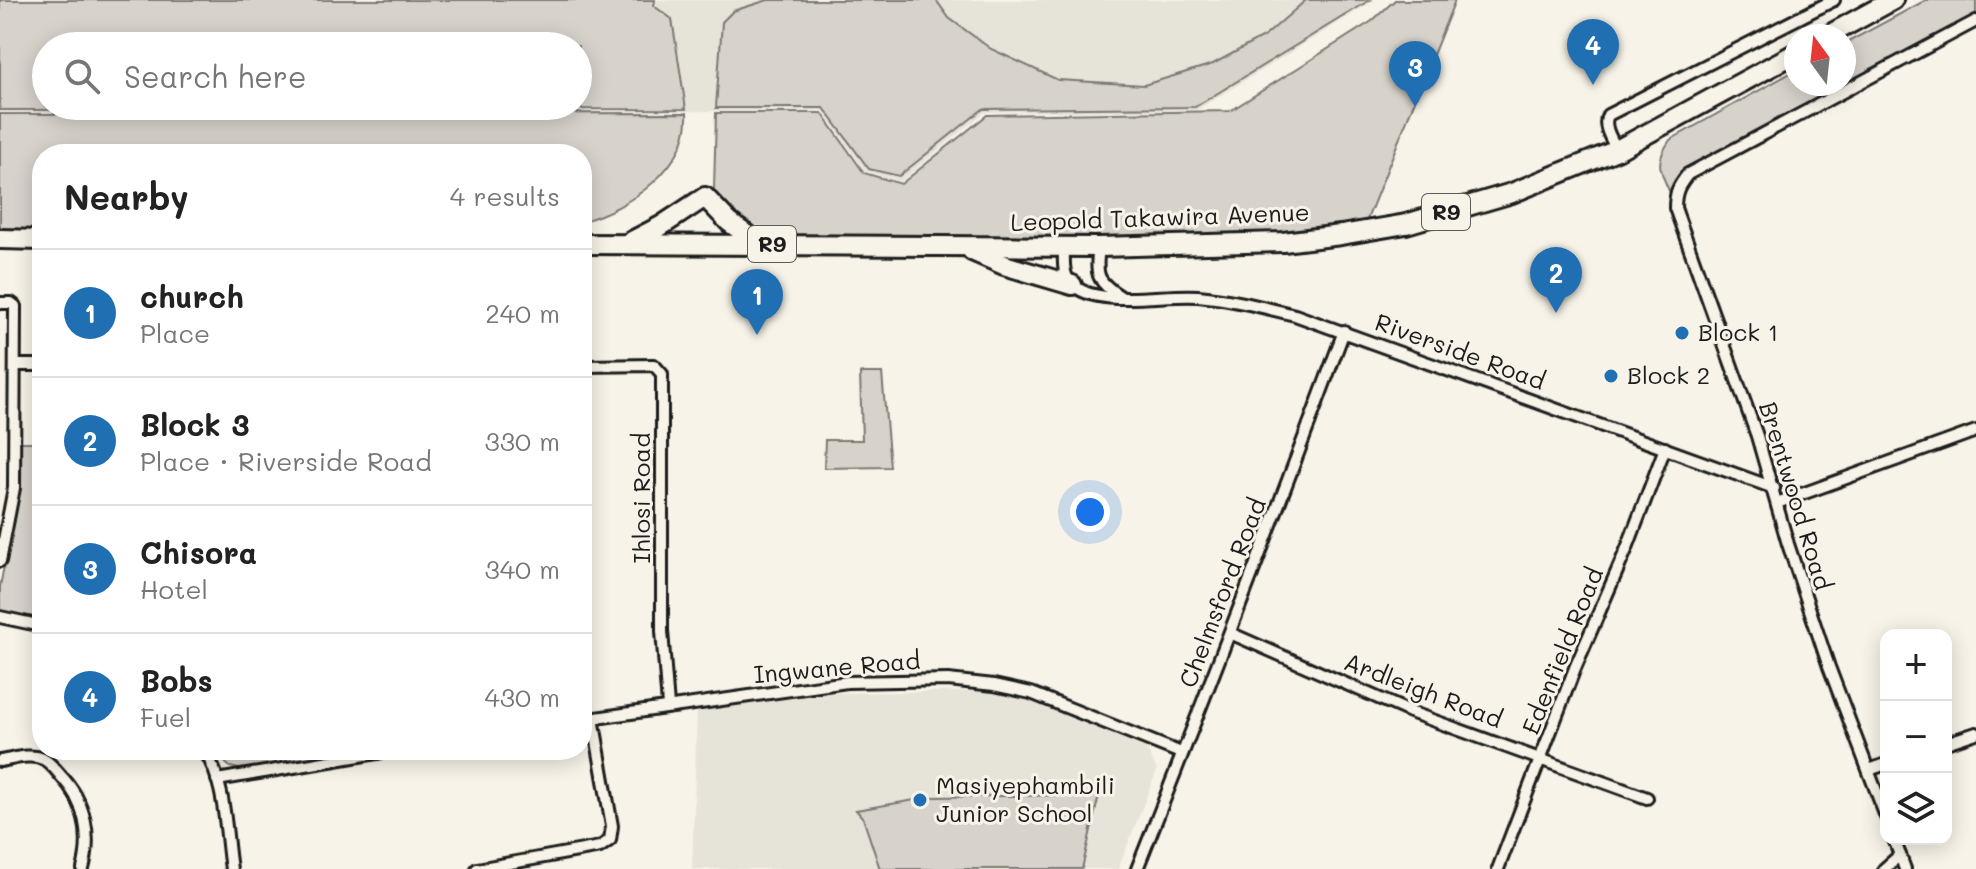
<!DOCTYPE html>
<html lang="en">
<head>
<meta charset="utf-8">
<style>
  body { margin:0; font-family:Mali,sans-serif; background:#f2f2f2; color:#222 }
  .controls { position:absolute; right:24px; bottom:24px; display:grid; overflow:hidden; border-radius:16px; box-shadow:0 4px 20px #0003 }
  .controls button { width:72px; height:72px; display:grid; place-items:center; padding:0; border:0; border-bottom:2px solid #e0e0e0; background:#fff; color:#222; font:40px sans-serif }
  .compass { position:absolute; left:1784px; top:24px; width:72px; height:72px; border-radius:50%; background:#fff; box-shadow:0 4px 20px #0003; rotate:345deg }
  .you { position:absolute; left:1090px; top:512px; width:28px; height:28px; margin:-20px; border:6px solid #fff; border-radius:50%; background:#1a73e8; box-shadow:0 0 0 12px #1a73e833 }
  .badge { display:grid; place-items:center; width:52px; height:52px; border-radius:50%; background:#1f6fb2; color:#fff; font-size:26px; font-weight:700 }
  .pin { position:absolute; translate:-50% -66px; filter:drop-shadow(0 2px 4px #0008) }
  .pin::after { content:''; position:absolute; top:42px; width:28px; height:24px; background:inherit; clip-path:polygon(0 0,100% 0,50% 100%) }
  .list { margin:0; padding:0; list-style:none }
  h2 { display:flex; justify-content:space-between; align-items:center; height:104px; margin:0; padding:0 32px; font-size:34px }
  h2 small { font-size:26px; font-weight:400; color:#767676 }
  .list li { display:grid; grid-template-columns:52px 1fr auto; gap:24px; align-items:center; box-sizing:border-box; height:128px; padding:0 32px; border-top:2px solid #e0e0e0 }
  .list b { display:block; font-size:30px; white-space:nowrap }
  .list p { margin:0; font-size:26px; white-space:nowrap; color:#767676 }
  .list em { font-size:26px; font-style:normal; color:#767676 }
  .icon { flex:none; width:44px; height:44px; fill:none; stroke:currentColor; stroke-width:2; stroke-linecap:round; stroke-linejoin:round }
  .map { position:relative; flex:none; width:1976px; height:869px; overflow:hidden }
  .search { position:absolute; background:#fff; box-shadow:0 4px 20px #0003; left:32px; top:32px; width:560px; height:88px; display:flex; align-items:center; gap:20px; box-sizing:border-box; padding:0 28px; border-radius:44px; color:#767676; font-size:30px }
  .panel { position:absolute; background:#fff; box-shadow:0 4px 20px #0003; left:32px; top:144px; width:560px; height:616px; border-radius:32px }
  .map>svg:first-child { display:block }
  .built { fill:#e6e3d9; fill-rule:evenodd }
  .green { fill:#d7d3cb; stroke:#7a7874; stroke-width:2; fill-rule:evenodd }
  .lines { fill:none; stroke-linecap:round; stroke-linejoin:round }
  .street-casing { stroke:#1c1c1c; stroke-width:16 }
  .highway-casing { stroke:#1c1c1c; stroke-width:24 }
  .street { stroke:#f7f3e8; stroke-width:10 }
  .highway { stroke:#f7f3e8; stroke-width:18 }
  .poi-dot { fill:#1f6fb2; stroke:#f7f3e8; stroke-width:3 }
  .labels { text-anchor:middle; stroke-width:6; stroke-linejoin:round; paint-order:stroke }
  .shield { fill:#f7f3e8; stroke:#5e5c59; stroke-width:2 }
  .shield-label { font-size:22px; font-weight:bold; fill:#1c1c1c }
  .street-label { font-size:24px; fill:#1c1c1c; stroke:#f7f3e8 }
  .poi-label { font-size:24px; fill:#1c1c1c; stroke:#f7f3e8; text-anchor:start }
</style>
</head>
<body>
<div class="map">
<svg width="1976" height="869" viewBox="0 0 1976 869">
  <rect width="100%" height="100%" fill="#f7f3e8"/>
  <filter id="ink" filterUnits="userSpaceOnUse"><feTurbulence type="fractalNoise" baseFrequency=".0125" numOctaves="2"/><feDisplacementMap in="SourceGraphic" scale="16" xChannelSelector="R" yChannelSelector="G"/><feConvolveMatrix kernelMatrix="1 2 1 2 8 2 1 2 1" color-interpolation-filters="sRGB"/></filter>
  <g filter="url(#ink)">
    <g class="built">
      <path d="M0 0H1375L1197 110 985 112 900 182 865 171 823 111 0 112ZM46 46H578V106H46Z"/>
      <polygon points="1003,691 1146,748 1157,770 1118,869 692,869 697,709 824,693"/>
    </g>
    <g class="green">
      <path d="M0 0H655L654 6 672 19 686 109 0 110ZM46 46H578V106H46Z"/>
      <polygon points="768,0 936,0 949,18 991,49 1058,80 1144,85 1213,64 1265,36 1306,0 1370,0 1195,107 983,109 899,176 869,169 824,108 716,108 722,22 733,11"/>
      <polygon points="1395,0 1455,0 1366,222 1285,234 1122,239 769,237 750,233 716,203 714,189 716,113 822,113 864,173 901,184 987,115 1230,111 1372,21"/>
      <path d="M1926 0H1976V17L1685 172 1670 193C1660 170 1654 163 1670 140L1796 70V84H1844V44Z"/>
      <path d="M687 113C690 166 629 209 582 221V154H42V234H0V114Z"/>
      <polygon points="860,373 882,373 890,467 824,468 825,440 862,440"/>
      <polygon points="21,442 42,442 42,623 6,615 0,611 0,587 19,485"/>
      <polygon points="212,750 373,750 248,771 230,767"/>
      <polygon points="1099,795 1082,869 880,869 863,818 856,810 933,797"/>
    </g>
    <g class="lines">
      <defs>
        <g id="street">
          <path d="M1617 150C1612 140 1602 126 1608 115L1834 0"/>
          <path d="M1064 247C1064 259 1062 274 1071 283 1096 309 1164 293 1198 296 1231 299 1263 307 1295 315L1774 488"/>
          <path d="M1099 247C1095 276 1097 281 1121 297"/>
          <polyline points="0,303 11,303 15,306 14,488 0,561"/>
          <polyline points="16,365 42,365"/>
          <polyline points="582,366 654,365 662,374 662,631 668,706"/>
          <polyline points="1777,503 1976,431"/>
          <polyline points="0,617 42,626"/>
          <polyline points="1230,633 1410,712 1647,798"/>
          <polyline points="582,720 847,682 948,680 994,685 1031,693 1181,753"/>
          <polyline points="1946,743 1976,733"/>
          <path d="M204 750C226 782 225 831 231 869"/>
          <path d="M0 761C13 759 31 753 43 759 50 762 56 770 61 776 85 801 92 835 83 869"/>
          <polyline points="1869,770 1886,764"/>
          <polyline points="217,780 395,750"/>
          <path d="M1886 817 1829 667 1788 544 1757 436 1675 208C1675 193 1678 186 1688 174L1976 21"/>
          <polyline points="1894,839 1905,869"/>
          <polyline points="477,869 600,847 610,840 612,826 593,718"/>
          <path d="M1137 869C1208 690 1277 511 1344 331"/>
          <polyline points="1498,869 1575,668 1627,548 1665,448"/>
          <polyline points="1884,869 1900,855"/>
        </g>
        <g id="highway">
          <polyline points="1827,36 1893,0"/>
          <polyline points="0,239 42,240"/>
          <polyline points="632,241 661,226 705,197 729,222 758,243"/>
          <polyline points="582,244 1099,247 1283,242 1341,235 1406,224 1512,193 1617,150 1796,53"/>
          <polyline points="972,251 1004,265 1072,285"/>
        </g>
      </defs>
      <use href="#street" class="street-casing"/>
      <use href="#highway" class="highway-casing"/>
      <use href="#street" class="street"/>
      <use href="#highway" class="highway"/>
    </g>
  </g>
  <g class="poi-dot">
    <circle cx="1682" cy="333" r="8"/>
    <circle cx="1611" cy="376" r="8"/>
    <circle cx="920" cy="800" r="8"/>
  </g>
  <g class="labels">
    <g class="shield">
      <rect x="1422" y="194" width="48" height="36" rx="6"/>
      <rect x="748" y="226" width="48" height="36" rx="6"/>
    </g>
    <g class="shield-label">
      <text x="1446" y="220">R9</text>
      <text x="772" y="252">R9</text>
    </g>
    <g class="street-label">
      <text transform="translate(1160 218) rotate(-2)" y="8">Leopold Takawira Avenue</text>
      <text transform="translate(1460 352) rotate(20)" y="8">Riverside Road</text>
      <text transform="translate(1795 496) rotate(73)" y="8">Brentwood Road</text>
      <text transform="translate(642 498) rotate(-90)" y="8">Ihlosi Road</text>
      <text transform="translate(1223 593) rotate(-69)" y="8">Chelmsford Road</text>
      <text transform="translate(1563 651) rotate(-68)" y="8">Edenfield Road</text>
      <text transform="translate(837 668) rotate(-5)" y="8">Ingwane Road</text>
      <text transform="translate(1423 691) rotate(21)" y="8">Ardleigh Road</text>
    </g>
    <g class="poi-label">
      <text x="1698" y="341">Block 1</text>
      <text x="1627" y="384">Block 2</text>
      <text x="936" y="794">Masiyephambili<tspan x="936" dy="28">Junior School</tspan></text>
    </g>
  </g>
</svg>
<div class="controls">
<button>+</button>
<button>−</button>
<button><svg class="icon" aria-label="layers" viewBox="0 0 24 24"><path d="M12 4l9 5-9 5-9-5zM3 14l9 5 9-5"/></svg></button>
</div>
<svg class="compass" viewBox="-18 -18 36 36"><path d="M0-13l5 13h-10z" fill="#e53935"/><path d="M0 13l5-13h-10z" fill="#767676"/></svg>
<div class="you"></div>
<div class="pin badge" style="left:757px;top:335px">1</div>
<div class="pin badge" style="left:1556px;top:313px">2</div>
<div class="pin badge" style="left:1415px;top:107px">3</div>
<div class="pin badge" style="left:1593px;top:85px">4</div>
<div class="search"><svg class="icon" aria-label="search" viewBox="0 0 24 24"><circle cx="10" cy="10" r="6"/><path d="M15 15l6 6"/></svg>Search here</div>
<section class="panel">
<h2>Nearby<small>4 results</small></h2>
<ul class="list">
<li><span class="badge">1</span><div><b>church</b><p>Place</p></div><em>240 m</em></li>
<li><span class="badge">2</span><div><b>Block 3</b><p>Place · Riverside Road</p></div><em>330 m</em></li>
<li><span class="badge">3</span><div><b>Chisora</b><p>Hotel</p></div><em>340 m</em></li>
<li><span class="badge">4</span><div><b>Bobs</b><p>Fuel</p></div><em>430 m</em></li>
</ul>
</section>
</div>
</body>
</html>
